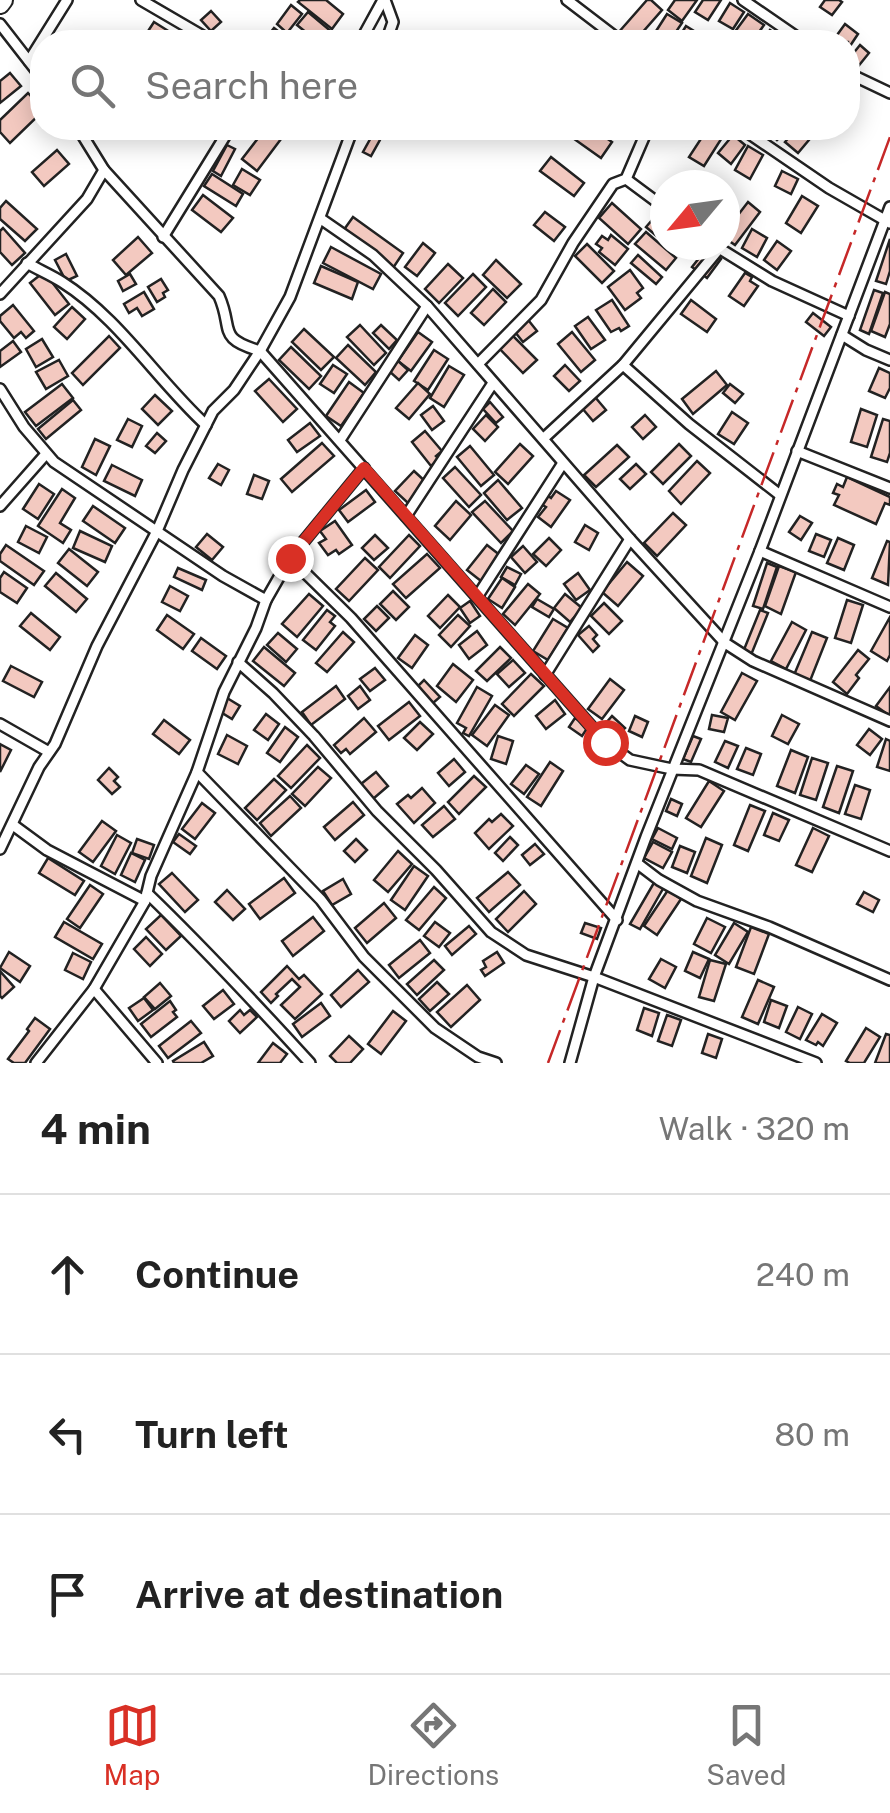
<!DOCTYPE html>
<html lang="en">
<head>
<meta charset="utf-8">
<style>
  body { margin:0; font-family:"Public Sans",sans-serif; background:#f6f6f6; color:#222 }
  .compass { position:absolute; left:650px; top:170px; width:90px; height:90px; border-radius:50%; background:#fff; box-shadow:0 5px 25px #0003; rotate:241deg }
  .stop { position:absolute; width:30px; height:30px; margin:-22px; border:8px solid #d93025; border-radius:50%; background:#fff }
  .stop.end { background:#d93025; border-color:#fff; box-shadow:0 2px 10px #0008 }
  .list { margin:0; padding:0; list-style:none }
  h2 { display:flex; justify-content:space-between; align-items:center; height:130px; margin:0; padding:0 40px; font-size:42px }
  h2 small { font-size:32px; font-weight:400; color:#767676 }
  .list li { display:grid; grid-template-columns:65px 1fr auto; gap:30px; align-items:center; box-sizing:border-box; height:160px; padding:0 40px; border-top:2px solid #e0e0e0 }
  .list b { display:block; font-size:38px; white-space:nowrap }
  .list em { font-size:32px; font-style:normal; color:#767676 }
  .icon { flex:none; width:55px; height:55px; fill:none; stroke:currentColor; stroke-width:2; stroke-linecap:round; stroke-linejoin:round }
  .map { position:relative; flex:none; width:890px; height:1063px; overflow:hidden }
  .search { position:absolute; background:#fff; box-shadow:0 5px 25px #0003; left:30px; right:30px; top:30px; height:110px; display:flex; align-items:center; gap:25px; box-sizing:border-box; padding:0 35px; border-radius:40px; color:#767676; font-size:38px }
  .sheet { height:610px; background:#fff }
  nav { display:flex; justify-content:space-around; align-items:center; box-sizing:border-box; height:140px; border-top:2px solid #e0e0e0; background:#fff; font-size:28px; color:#767676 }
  nav a { display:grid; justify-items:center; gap:5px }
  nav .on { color:#d93025 }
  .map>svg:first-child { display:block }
  .building { fill:#f3c9c0; stroke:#222; stroke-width:2.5 }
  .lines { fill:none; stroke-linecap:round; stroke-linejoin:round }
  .street-casing { stroke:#222; stroke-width:14 }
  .highway-casing { stroke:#222; stroke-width:22 }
  .street { stroke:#fff; stroke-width:9 }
  .highway { stroke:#fff; stroke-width:18 }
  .power { stroke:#c62828; stroke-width:2.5; stroke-dasharray:35 8 5 8; stroke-linecap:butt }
  .route { stroke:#d93025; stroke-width:12 }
</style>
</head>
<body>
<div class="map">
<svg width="890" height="1063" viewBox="0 0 890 1063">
  <rect width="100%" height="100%" fill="#fff"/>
  <g class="building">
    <polygon points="300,0 326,0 343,14 332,29 298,2"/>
    <polygon points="647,0 651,0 662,10 634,42 629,42 618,33"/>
    <polygon points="675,0 697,0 682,21 668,10"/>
    <polygon points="703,0 721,0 708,20 695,12"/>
    <polygon points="825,0 839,0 842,2 832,15 820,7"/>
    <polygon points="730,3 744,12 733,29 719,21"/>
    <polygon points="291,5 302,14 287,33 277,24"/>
    <polygon points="211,11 221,22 211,31 201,20"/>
    <polygon points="308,12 339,38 335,42 318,42 297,25"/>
    <polygon points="667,14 682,23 669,42 649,42"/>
    <polygon points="748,14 764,25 752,42 746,42 734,33"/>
    <polygon points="154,22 170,32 163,42 141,42"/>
    <polygon points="845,24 858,34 848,49 848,42 832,42"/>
    <polygon points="686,26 702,36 698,42 676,42"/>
    <polygon points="274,28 287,38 284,42 263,42"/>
    <polygon points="770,30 784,39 782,42 761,42"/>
    <polygon points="860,45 869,53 856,69 848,60"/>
    <polygon points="10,73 21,86 0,103 0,81"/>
    <polygon points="28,93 42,108 42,112 10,143 0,132 0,120"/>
    <polygon points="266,128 283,128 287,131 257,171 242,159"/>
    <polygon points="576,128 592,128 612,142 601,158 570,136"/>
    <polygon points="708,128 716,128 725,133 704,166 689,157"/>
    <polygon points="768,128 790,128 777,140 766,129"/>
    <polygon points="797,128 819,128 798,153 785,142"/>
    <polygon points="373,134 381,138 371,156 363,152"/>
    <polygon points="733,135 745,145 731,164 718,153"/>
    <polygon points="227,145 235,149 221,176 213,171"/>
    <polygon points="748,146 763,155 750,179 735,170"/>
    <polygon points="57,150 69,164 44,186 32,172"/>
    <polygon points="551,157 584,183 574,196 540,171"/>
    <polygon points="242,169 260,180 250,195 233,185"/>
    <polygon points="782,171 798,179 791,194 775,186"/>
    <polygon points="212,174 243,194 236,206 204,186"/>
    <polygon points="203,195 233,218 221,232 192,210"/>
    <polygon points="802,196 818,206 801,233 786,223"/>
    <polygon points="6,201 37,229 25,241 0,219 0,208"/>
    <polygon points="748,202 760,212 735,245 725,238 725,232"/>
    <polygon points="612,203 641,229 628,244 599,218"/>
    <polygon points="545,212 565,227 554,241 534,225"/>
    <polygon points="658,213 665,220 665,243 646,227"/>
    <polygon points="353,217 403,253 393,268 343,231"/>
    <polygon points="3,228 25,253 12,265 0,252 0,231"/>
    <polygon points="752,229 767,238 757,257 742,248"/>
    <polygon points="646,232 676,258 666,270 635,244"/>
    <polygon points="611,235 628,249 615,265 599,252 602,248 596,244 602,236 608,240"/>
    <polygon points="138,237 152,253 126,275 113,260"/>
    <polygon points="890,239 890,271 886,284 876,281"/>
    <polygon points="777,241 791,251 777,270 764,260"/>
    <polygon points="423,243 435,253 417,276 405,267"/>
    <polygon points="587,244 614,271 602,283 575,256"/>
    <polygon points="331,247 381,274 373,289 323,263"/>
    <polygon points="707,248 721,259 707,278 692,267"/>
    <polygon points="66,254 77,276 66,281 55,260"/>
    <polygon points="638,255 662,277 656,284 631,263"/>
    <polygon points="496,260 521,284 507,298 483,275"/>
    <polygon points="448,264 463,278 439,303 425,289"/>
    <polygon points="321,266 358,282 352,299 314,283"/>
    <polygon points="630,270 643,288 637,293 641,298 625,310 608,287"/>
    <polygon points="44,272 69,304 55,315 30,283"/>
    <polygon points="745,273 752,277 750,281 758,286 744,306 729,296"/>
    <polygon points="130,274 136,284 123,291 118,281"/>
    <polygon points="473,274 486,287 458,316 445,303"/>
    <polygon points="161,279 168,290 163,293 165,297 157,302 148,287"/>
    <polygon points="493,289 506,302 484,325 471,313"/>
    <polygon points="874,290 883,293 869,334 860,330"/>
    <polygon points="144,292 154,309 142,316 137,308 129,313 124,304"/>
    <polygon points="885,292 890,294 890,324 885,337 871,331"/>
    <polygon points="612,300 629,326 621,331 619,328 611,332 596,310"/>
    <polygon points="691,300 716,319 707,332 681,314"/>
    <polygon points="13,305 34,331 26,338 21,332 14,338 0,321 0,316"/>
    <polygon points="72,307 85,319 67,339 54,327"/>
    <polygon points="813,313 831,327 824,336 806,322"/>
    <polygon points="525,316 537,331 523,342 511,327"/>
    <polygon points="588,317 605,340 591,349 575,326"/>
    <polygon points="360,325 386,353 374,365 347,337"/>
    <polygon points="381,325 397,340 389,349 373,333"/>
    <polygon points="304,329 334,357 321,370 292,342"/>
    <polygon points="508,331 537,360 523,373 495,344"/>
    <polygon points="418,332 432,342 411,371 398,361"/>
    <polygon points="572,332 595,360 581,372 558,344"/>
    <polygon points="109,336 120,348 83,385 72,373"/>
    <polygon points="42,339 53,357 36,367 26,349"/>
    <polygon points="13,341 21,352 0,367 0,351"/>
    <polygon points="348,345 376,372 365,385 336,358"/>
    <polygon points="291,347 321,376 309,389 279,360"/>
    <polygon points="434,350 448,359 428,390 414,381"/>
    <polygon points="59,360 68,376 46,389 36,372"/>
    <polygon points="398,361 408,370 399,380 389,371"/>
    <polygon points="333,365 347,374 334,393 320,384"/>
    <polygon points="565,365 580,381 569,391 554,376"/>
    <polygon points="449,366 464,375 444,407 430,398"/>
    <polygon points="879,368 890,373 890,388 885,398 869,391"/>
    <polygon points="716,371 727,385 693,414 682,399"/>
    <polygon points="269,379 297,409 283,422 255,391"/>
    <polygon points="349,382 364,393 341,426 326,416"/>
    <polygon points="418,383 430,394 409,419 396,408"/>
    <polygon points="62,384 73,398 36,426 25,412"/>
    <polygon points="730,384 743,394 735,403 723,393"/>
    <polygon points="155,395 172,411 158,425 142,409"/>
    <polygon points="595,397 606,410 593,421 582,408"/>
    <polygon points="73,400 81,410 46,439 38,429"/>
    <polygon points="490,402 503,417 496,423 483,409"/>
    <polygon points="433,406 444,421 432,430 421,415"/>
    <polygon points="861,409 877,415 867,447 851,442"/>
    <polygon points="732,412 748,423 734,444 718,434"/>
    <polygon points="486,415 498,427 485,441 473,429"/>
    <polygon points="645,415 656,427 643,439 632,427"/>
    <polygon points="128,419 142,426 132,447 117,440"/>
    <polygon points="883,419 890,421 890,453 887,462 871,457"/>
    <polygon points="310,423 320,436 297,452 288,440"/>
    <polygon points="425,431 442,451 436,456 439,459 431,466 412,442"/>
    <polygon points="157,433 166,441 155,453 146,446"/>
    <polygon points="95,439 110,446 96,475 82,467"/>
    <polygon points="322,443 334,456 292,492 281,479"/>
    <polygon points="520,444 533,456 508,484 495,472"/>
    <polygon points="679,444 691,456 663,484 651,472"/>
    <polygon points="617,445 629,457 596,487 584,475"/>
    <polygon points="470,446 494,475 481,486 457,457"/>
    <polygon points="697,461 710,473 681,504 669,491"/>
    <polygon points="218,464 229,470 221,485 209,478"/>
    <polygon points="636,464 646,474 630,489 620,479"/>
    <polygon points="112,465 142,480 135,496 104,481"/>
    <polygon points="455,467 481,495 469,507 443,478"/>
    <polygon points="414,471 427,483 408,503 395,491"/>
    <polygon points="254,475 269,481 262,499 247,494"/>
    <polygon points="847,477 890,497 890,505 885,503 876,524 834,505 839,495 833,493 837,484 843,487"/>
    <polygon points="498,480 522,508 507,520 484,493"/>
    <polygon points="39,484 54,494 38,519 23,509"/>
    <polygon points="62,489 75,498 60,523 71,530 63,543 38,526"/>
    <polygon points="366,490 375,502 348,522 339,510"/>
    <polygon points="556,491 570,500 551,527 538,517 546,507 541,504 547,495 551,498"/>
    <polygon points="456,501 471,515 450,540 435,526"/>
    <polygon points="485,501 513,531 501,543 472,512"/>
    <polygon points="93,506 125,528 115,543 83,521"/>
    <polygon points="673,513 686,525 657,556 644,543"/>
    <polygon points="800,516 812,523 801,540 789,532"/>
    <polygon points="335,521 352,545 339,554 336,550 328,555 319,543 326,539 320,531"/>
    <polygon points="585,525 598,533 589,550 575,542"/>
    <polygon points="26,526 47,537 39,553 18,542"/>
    <polygon points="80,531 112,546 105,562 73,548"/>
    <polygon points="207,534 223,547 212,560 196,547"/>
    <polygon points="816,534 831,540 824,557 809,551"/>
    <polygon points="375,535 388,548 374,560 362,548"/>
    <polygon points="409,535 420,546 390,578 379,567"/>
    <polygon points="549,538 561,550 546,566 533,554"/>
    <polygon points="838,538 854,545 844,570 827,563"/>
    <polygon points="887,541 890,542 888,585 872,578"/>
    <polygon points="6,545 44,571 34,585 0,561 0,554"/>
    <polygon points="487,545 501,556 481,581 467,570"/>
    <polygon points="523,546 537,562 525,573 511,557"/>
    <polygon points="69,549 98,572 87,586 58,563"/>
    <polygon points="427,554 440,568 406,598 393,584"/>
    <polygon points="365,558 378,570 349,601 336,589"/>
    <polygon points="627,562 643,576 618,606 602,592"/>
    <polygon points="767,563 777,567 763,609 753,606"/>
    <polygon points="779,566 796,572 781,614 765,606"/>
    <polygon points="507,567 521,574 515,585 501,577"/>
    <polygon points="178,568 206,580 202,590 174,577"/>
    <polygon points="4,572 27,588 17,603 0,592 0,578"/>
    <polygon points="56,573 87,599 76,612 45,586"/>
    <polygon points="578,573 590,590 576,600 564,584"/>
    <polygon points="502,578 515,587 502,608 488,599"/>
    <polygon points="528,584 540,594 515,625 503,614"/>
    <polygon points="170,586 188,596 180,611 162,602"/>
    <polygon points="393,591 409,607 396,620 380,604"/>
    <polygon points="309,594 323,606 297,637 282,624"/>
    <polygon points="565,594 582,608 570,622 554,608"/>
    <polygon points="448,595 460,607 440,628 428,616"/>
    <polygon points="537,599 554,609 549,617 532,607"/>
    <polygon points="847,600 863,605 851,643 835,638"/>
    <polygon points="470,601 480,616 470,623 460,608"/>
    <polygon points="604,603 622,621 609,634 591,616"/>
    <polygon points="377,606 389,618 376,631 364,619"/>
    <polygon points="327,610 335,616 330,622 335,626 316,650 303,640"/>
    <polygon points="760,610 768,613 751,655 743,652"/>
    <polygon points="31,613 60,637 50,650 20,626"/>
    <polygon points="167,615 194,634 183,649 157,630"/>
    <polygon points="458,615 470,626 451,647 439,635"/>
    <polygon points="890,617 890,655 887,661 871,651"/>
    <polygon points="553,619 568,628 548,660 533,651"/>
    <polygon points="792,622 806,630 786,669 771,661"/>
    <polygon points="589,626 597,635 593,639 599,646 593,652 578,635"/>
    <polygon points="477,631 487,645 469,659 459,645"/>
    <polygon points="343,632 354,642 327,672 316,663"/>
    <polygon points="812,632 827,638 810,681 794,675"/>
    <polygon points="278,633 297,649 286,662 267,645"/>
    <polygon points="415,635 428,645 412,668 398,658"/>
    <polygon points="201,638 226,656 217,669 192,651"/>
    <polygon points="264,647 295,673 284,686 253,661"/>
    <polygon points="500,647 511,658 487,681 476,671"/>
    <polygon points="858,650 869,659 856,675 859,678 847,694 833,682"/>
    <polygon points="513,660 525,673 509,687 497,674"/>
    <polygon points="453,664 473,680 456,702 437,686"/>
    <polygon points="11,666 42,682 34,697 3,681"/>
    <polygon points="375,668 385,680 370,691 360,679"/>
    <polygon points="742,673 757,681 735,720 721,712"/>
    <polygon points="531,674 544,686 514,716 502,704"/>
    <polygon points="610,679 624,690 602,719 588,709"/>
    <polygon points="424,680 440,697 433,703 418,686"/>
    <polygon points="336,686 345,699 311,725 302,712"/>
    <polygon points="360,686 370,700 358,709 348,696"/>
    <polygon points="477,687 492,696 469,736 463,733 466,728 457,723"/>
    <polygon points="890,687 890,716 876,706"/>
    <polygon points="227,698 240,706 232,719 219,711"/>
    <polygon points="555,700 565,714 546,729 536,716"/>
    <polygon points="409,702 420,716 389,740 378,726"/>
    <polygon points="495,705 509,715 487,746 472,735"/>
    <polygon points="266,714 279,724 268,740 254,730"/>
    <polygon points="712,715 728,718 724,732 709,729"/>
    <polygon points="782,715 799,724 788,744 772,736"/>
    <polygon points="612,716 625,728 618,735 606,723"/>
    <polygon points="635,716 648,722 642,737 629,731"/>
    <polygon points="364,718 376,732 350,754 346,749 341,753 334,745"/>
    <polygon points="575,718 588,727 582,736 569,727"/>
    <polygon points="164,720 190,740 179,754 153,734"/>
    <polygon points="420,722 433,734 417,750 404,738"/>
    <polygon points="285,727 298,737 280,762 267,753"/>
    <polygon points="869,729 882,739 870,755 857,745"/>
    <polygon points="227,735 247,746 238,764 218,754"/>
    <polygon points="498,736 513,741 506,764 491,759"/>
    <polygon points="693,736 701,739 691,762 683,759"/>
    <polygon points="886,739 890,741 890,771 877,767"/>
    <polygon points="725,741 738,746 728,768 715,762"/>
    <polygon points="0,744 11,750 0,772"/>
    <polygon points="307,745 320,758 291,788 278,776"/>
    <polygon points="746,748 761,754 753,775 737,769"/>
    <polygon points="791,750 808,757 795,793 777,786"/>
    <polygon points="812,758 828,763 816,800 800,795"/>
    <polygon points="454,759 465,772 449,786 438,773"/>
    <polygon points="550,762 563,771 541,806 527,797"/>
    <polygon points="526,765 539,774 524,794 511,784"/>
    <polygon points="837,766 853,771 839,813 823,807"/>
    <polygon points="318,767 331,778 305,806 292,794"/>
    <polygon points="109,768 118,777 114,781 120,787 112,794 98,780"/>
    <polygon points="376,772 388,786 373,799 361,784"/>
    <polygon points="474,776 486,787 459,814 448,802"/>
    <polygon points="274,779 286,790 257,820 245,808"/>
    <polygon points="709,781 724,791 701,827 686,818"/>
    <polygon points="855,785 870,790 861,819 845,814"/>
    <polygon points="422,788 435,803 414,823 397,804 408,795 411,798"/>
    <polygon points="290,796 301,808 271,836 260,823"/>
    <polygon points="671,799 682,804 677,816 666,811"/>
    <polygon points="353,802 364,815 335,840 324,827"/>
    <polygon points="202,803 215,813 195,839 182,829"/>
    <polygon points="750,805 765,811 748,851 734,845"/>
    <polygon points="444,806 455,819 433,837 422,825"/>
    <polygon points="773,813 789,820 779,841 764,835"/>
    <polygon points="501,814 513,826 489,849 475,833 489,819 492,822"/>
    <polygon points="102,821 116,831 93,862 79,852"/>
    <polygon points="658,828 677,838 672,849 652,839"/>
    <polygon points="813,828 829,836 812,872 796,865"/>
    <polygon points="179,834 196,846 190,854 173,842"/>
    <polygon points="117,835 131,843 115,874 101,866"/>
    <polygon points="510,837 518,845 503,861 495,853"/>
    <polygon points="706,838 722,845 707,883 691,876"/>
    <polygon points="137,839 154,845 149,859 132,853"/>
    <polygon points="356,839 367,850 355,862 344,851"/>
    <polygon points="653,842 672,852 663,868 644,858"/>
    <polygon points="535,844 544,854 530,865 522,855"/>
    <polygon points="680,846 695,852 687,873 672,867"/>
    <polygon points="398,851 412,864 388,892 374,880"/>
    <polygon points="131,853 145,860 135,882 121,875"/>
    <polygon points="48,858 84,881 75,895 39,873"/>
    <polygon points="414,866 428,876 405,910 391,900"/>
    <polygon points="508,872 520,885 489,912 477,898"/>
    <polygon points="172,873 198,900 185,912 159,884"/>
    <polygon points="284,878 295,893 260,919 249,904"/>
    <polygon points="343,879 351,894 332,905 323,891"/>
    <polygon points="655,881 664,887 640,929 630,924"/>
    <polygon points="90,885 103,894 80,928 67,919"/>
    <polygon points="434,887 446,898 419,930 406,920"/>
    <polygon points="227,890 245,909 233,920 215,902"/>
    <polygon points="668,890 681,899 657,935 644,926"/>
    <polygon points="524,891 536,904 508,932 496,919"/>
    <polygon points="864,892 879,900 873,912 857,904"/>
    <polygon points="384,903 396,918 367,943 355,928"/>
    <polygon points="161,915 181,936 166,950 146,929"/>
    <polygon points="313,917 324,931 293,956 282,941"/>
    <polygon points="707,918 725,927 711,953 694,944"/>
    <polygon points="64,922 102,944 93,959 55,937"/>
    <polygon points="435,922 450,933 439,947 424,936"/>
    <polygon points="585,923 601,928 597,939 581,933"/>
    <polygon points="734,923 748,932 729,964 715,955"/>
    <polygon points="469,926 476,934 452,955 445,946"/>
    <polygon points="751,927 769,934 754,974 736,967"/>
    <polygon points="146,937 162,954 150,966 134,949"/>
    <polygon points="420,940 430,953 399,978 389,965"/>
    <polygon points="9,952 30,966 20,982 0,968"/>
    <polygon points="497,952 504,963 485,976 481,970 486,967 483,961"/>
    <polygon points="693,952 709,959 700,978 685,971"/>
    <polygon points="73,953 91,962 83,979 65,970"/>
    <polygon points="661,959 676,967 665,988 649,979"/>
    <polygon points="434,960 444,970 417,995 407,984"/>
    <polygon points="710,960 726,964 714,1001 699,997"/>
    <polygon points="287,966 299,979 304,975 322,994 295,1019 281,1005 300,987 292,979 276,994 278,996 271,1003 261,992"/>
    <polygon points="358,970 369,982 341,1007 331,995"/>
    <polygon points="0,971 14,987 2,998 0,996"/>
    <polygon points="758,980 774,987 758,1024 742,1017"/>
    <polygon points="437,982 449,994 430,1011 419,999"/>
    <polygon points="160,983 171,996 155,1009 144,997"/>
    <polygon points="467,985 480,1000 451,1027 437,1012"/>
    <polygon points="223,990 234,1004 214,1019 203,1006"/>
    <polygon points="144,998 153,1010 138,1021 129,1008"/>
    <polygon points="771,1000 787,1006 779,1028 764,1022"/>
    <polygon points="170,1001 176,1010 173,1012 177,1017 151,1037 141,1024"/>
    <polygon points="321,1003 330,1016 302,1037 293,1024"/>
    <polygon points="798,1007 812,1014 800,1039 786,1032"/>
    <polygon points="644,1008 659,1013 652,1036 637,1030"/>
    <polygon points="240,1010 244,1015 250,1010 257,1017 240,1033 229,1021"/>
    <polygon points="393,1011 406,1021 381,1054 368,1044"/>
    <polygon points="822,1014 837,1023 823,1046 818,1042 816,1045 806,1040"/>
    <polygon points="667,1015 681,1020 672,1046 658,1041"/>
    <polygon points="35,1018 50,1029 25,1063 14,1063 8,1059 29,1031 27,1029"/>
    <polygon points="191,1021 201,1033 168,1058 159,1046"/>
    <polygon points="866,1028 880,1037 864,1063 850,1063 846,1061"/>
    <polygon points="708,1034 722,1039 716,1058 702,1053"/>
    <polygon points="886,1034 890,1035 890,1063 875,1063"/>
    <polygon points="349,1036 363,1049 350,1063 337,1063 330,1056"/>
    <polygon points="204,1042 213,1056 201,1063 174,1063 173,1061"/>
    <polygon points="273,1043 287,1054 280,1063 258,1063"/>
  </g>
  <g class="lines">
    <defs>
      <g id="street">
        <polyline points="141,0 213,42"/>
        <polyline points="385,0 393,22 386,42"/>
        <polyline points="567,0 622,42"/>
        <polyline points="743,0 804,42"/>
        <polyline points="0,24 42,78"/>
        <polyline points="360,42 383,0"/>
        <polyline points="29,61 67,0"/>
        <polyline points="848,73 890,93"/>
        <path d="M78 128 104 170 219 296C234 330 216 338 260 351L605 742 630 760 672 769 699 770 890 851"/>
        <polyline points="741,128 829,188 890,223"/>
        <polyline points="626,179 665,208"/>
        <polyline points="321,219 373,255 427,306 630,539 725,643 753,661 890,721"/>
        <polyline points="163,237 230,128"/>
        <polyline points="714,245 772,281 849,316"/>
        <path d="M27 263C39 270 51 275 62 282 119 318 157 380 206 425"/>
        <polyline points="0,294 87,199 104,170"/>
        <polyline points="842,335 866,350 890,360"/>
        <polyline points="478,364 541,300 573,243 613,184 626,179 648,128"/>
        <polyline points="623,365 689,424 780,495"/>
        <polyline points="0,389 24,427 54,462 223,576 266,600"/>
        <polyline points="544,438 623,365 719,249"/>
        <polyline points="340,440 427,306"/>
        <polyline points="797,451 890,488"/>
        <polyline points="364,468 290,558 351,618 617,920"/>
        <polyline points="0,506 46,454"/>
        <polyline points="406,516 493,383"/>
        <polyline points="760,551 890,607"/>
        <polyline points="477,597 563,463"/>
        <polyline points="238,662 273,693 314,736 377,811 436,870 491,932 526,955 594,977 816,1063"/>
        <polyline points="545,675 630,539"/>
        <polyline points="0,724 49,752"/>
        <polyline points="197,772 321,900 364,957 435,1028 478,1057 496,1063"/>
        <polyline points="13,825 47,850 145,901"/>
        <polyline points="0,849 39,767 55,744 97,646 157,531 183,470 213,411 234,390 260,351 290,297 353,128"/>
        <polyline points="638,864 659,880 697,901 769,927 890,980"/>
        <path d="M147 893C203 947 257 1005 310 1063"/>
        <polyline points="94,989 157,1063"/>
        <polyline points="36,1063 94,989 145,901 151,876 197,772 224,692 256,628 266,600 290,558"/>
        <polyline points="570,1063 594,977 646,837 760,551 890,207"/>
      </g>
      <polyline id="highway" points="0,4 3,0"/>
    </defs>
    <use href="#street" class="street-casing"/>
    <use href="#highway" class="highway-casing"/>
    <use href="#street" class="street"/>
    <use href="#highway" class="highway"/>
    <polyline class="power" points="548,1063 890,137"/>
  </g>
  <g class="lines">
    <polyline class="route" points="290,558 364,468 605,742"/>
  </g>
</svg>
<svg class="compass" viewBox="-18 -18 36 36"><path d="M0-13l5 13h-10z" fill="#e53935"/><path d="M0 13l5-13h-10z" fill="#767676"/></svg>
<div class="stop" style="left:605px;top:742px"></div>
<div class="stop end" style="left:290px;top:558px"></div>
<div class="search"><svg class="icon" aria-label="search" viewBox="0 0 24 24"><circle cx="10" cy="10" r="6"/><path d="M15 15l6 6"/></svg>Search here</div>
</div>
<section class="sheet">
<h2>4 min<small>Walk · 320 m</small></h2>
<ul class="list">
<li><svg class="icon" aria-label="ahead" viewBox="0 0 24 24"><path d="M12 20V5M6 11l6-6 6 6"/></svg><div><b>Continue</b></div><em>240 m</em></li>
<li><svg class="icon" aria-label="left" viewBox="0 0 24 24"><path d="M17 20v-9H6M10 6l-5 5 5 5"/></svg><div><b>Turn left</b></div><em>80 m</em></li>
<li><svg class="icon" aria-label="arrive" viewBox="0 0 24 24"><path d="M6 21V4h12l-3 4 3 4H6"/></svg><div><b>Arrive at destination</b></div></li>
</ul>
</section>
<nav>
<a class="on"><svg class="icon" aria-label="map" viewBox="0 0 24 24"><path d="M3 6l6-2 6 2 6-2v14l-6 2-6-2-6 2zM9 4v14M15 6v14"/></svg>Map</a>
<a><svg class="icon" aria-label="directions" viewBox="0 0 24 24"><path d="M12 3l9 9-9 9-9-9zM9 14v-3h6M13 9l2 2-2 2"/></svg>Directions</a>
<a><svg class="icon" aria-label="saved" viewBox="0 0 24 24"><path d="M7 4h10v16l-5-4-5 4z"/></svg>Saved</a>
</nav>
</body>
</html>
